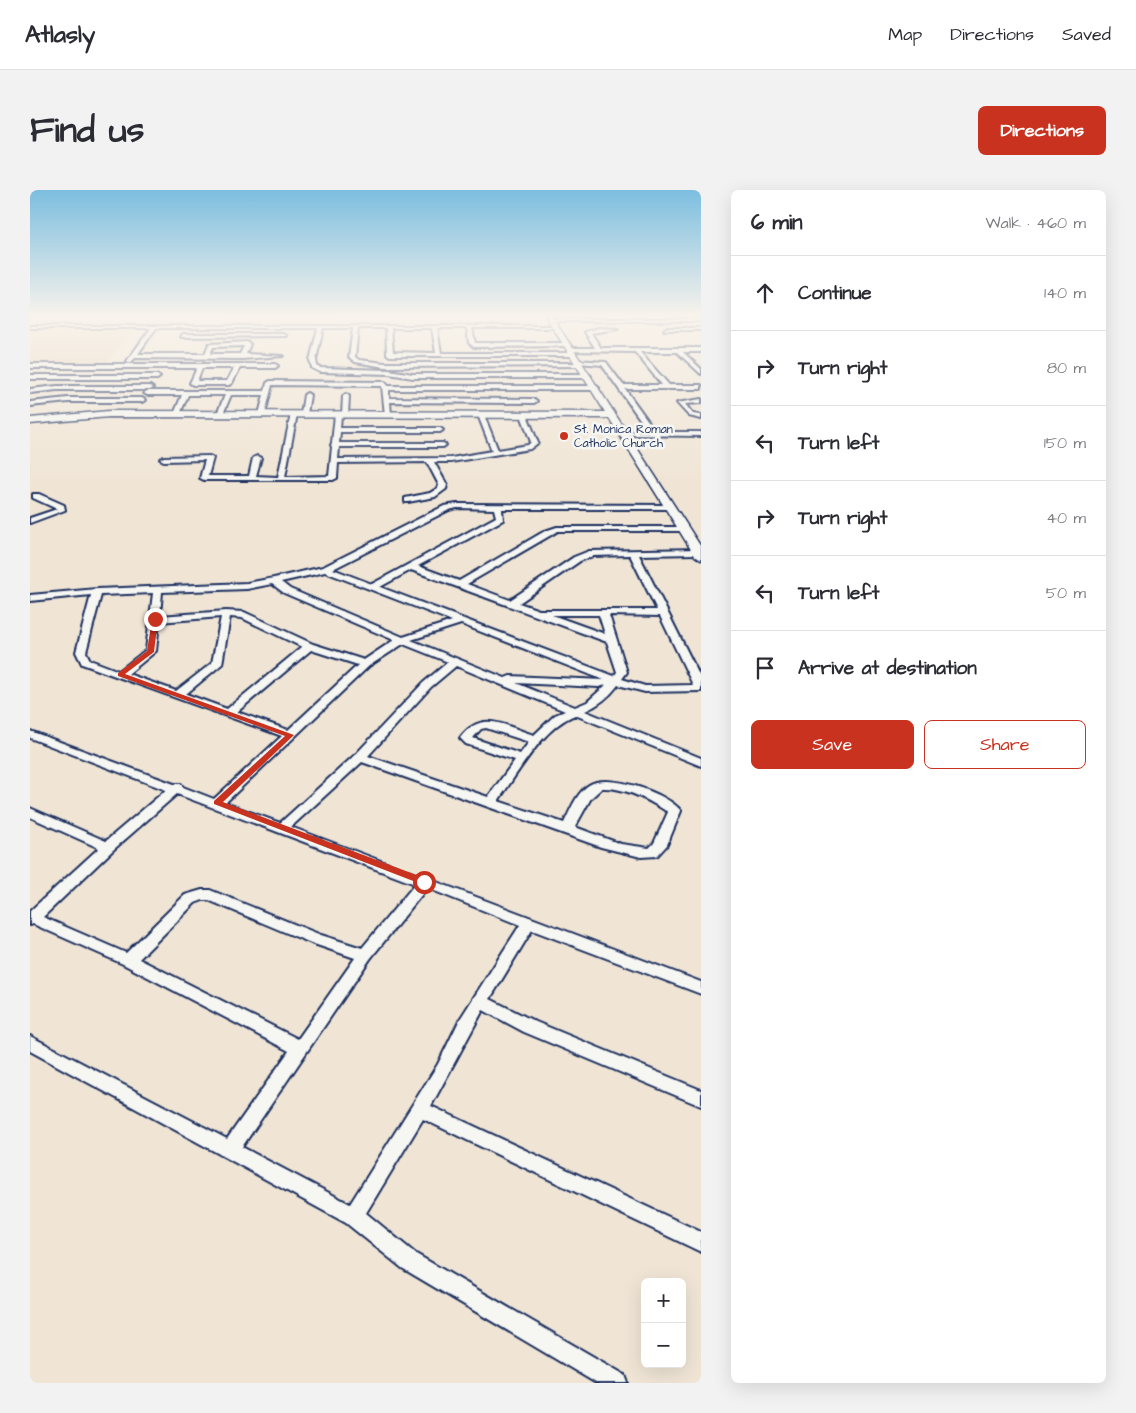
<!DOCTYPE html>
<html lang="en">
<head>
<meta charset="utf-8">
<style>
  body { margin:0; font-family:"Architects Daughter",sans-serif; background:#f2f2f3; color:#2b2b33 }
  .controls { position:absolute; right:15px; bottom:15px; display:grid; overflow:hidden; border-radius:8px; box-shadow:0 5px 20px #0002 }
  .controls button { width:45px; height:45px; display:grid; place-items:center; padding:0; border:0; border-bottom:1px solid #e1e1e2; background:#fff; color:#2b2b33; font:25px sans-serif }
  .stop { position:absolute; width:15px; height:15px; margin:-11px; border:4px solid #c8321e; border-radius:50%; background:#fff }
  .stop.end { background:#c8321e; border-color:#fff; box-shadow:0 1px 5px #0008 }
  .list { margin:0; padding:0; list-style:none }
  h2 { display:flex; justify-content:space-between; align-items:center; height:65px; margin:0; padding:0 20px; font-size:21px }
  h2 small { font-size:16px; font-weight:400; color:#7c7c81 }
  .list li { display:grid; grid-template-columns:32px 1fr auto; gap:15px; align-items:center; box-sizing:border-box; height:75px; padding:0 20px; border-top:1px solid #e1e1e2 }
  .list b { display:block; font-size:19px; white-space:nowrap }
  .list em { font-size:16px; font-style:normal; color:#7c7c81 }
  .actions { display:flex; gap:10px; padding:15px 20px }
  .actions a { flex:1; padding:11px 0; border:1px solid #c8321e; border-radius:8px; text-align:center; font-size:18px; color:#c8321e }
  .actions .main { background:#c8321e; color:#fff }
  .icon { flex:none; width:28px; height:28px; fill:none; stroke:currentColor; stroke-width:2; stroke-linecap:round; stroke-linejoin:round }
  .map { position:relative; flex:none; width:671px; height:1193px; overflow:hidden; border-radius:8px }
  header { display:flex; align-items:center; gap:30px; box-sizing:border-box; height:70px; padding:0 25px; background:#fff; border-bottom:1px solid #e1e1e2 }
  header strong { font-size:24px }
  nav { display:flex; gap:28px; margin-inline-start:auto; font-size:18px }
  .intro { display:flex; align-items:center; justify-content:space-between; box-sizing:border-box; height:120px; padding:0 30px }
  h1 { margin:0; font-size:35px }
  .button { padding:12px 22px; border-radius:8px; background:#c8321e; color:#fff; font-size:18px; font-weight:700 }
  main { display:flex; gap:30px; padding:0 30px }
  aside { flex:1; background:#fff; border-radius:8px; box-shadow:0 5px 20px #0002 }
  .map>svg:first-child { display:block }
  .built { fill:#ecd9c1 }
  .lines { fill:none; stroke-linecap:round; stroke-linejoin:round }
  .street-casing { stroke:#1b2f5e; stroke-width:4 }
  .secondary-casing { stroke:#1b2f5e; stroke-width:3 }
  .street { fill:#f6f6f2; fill-rule:evenodd }
  .secondary { fill:#f6f6f2; fill-rule:evenodd }
  .route { fill:#c8321e }
  .poi-dot { fill:#c8321e; stroke:#f6f6f2; stroke-width:2 }
  .labels { text-anchor:middle; stroke-width:5; stroke-linejoin:round; paint-order:stroke }
  .far-poi-label { font-size:12px; fill:#1b2f5e; stroke:#f6f6f2; text-anchor:start }
</style>
</head>
<body>
<header>
<strong>Atlasly</strong>
<nav><a>Map</a><a>Directions</a><a>Saved</a></nav>
</header>
<div class="intro"><h1>Find us</h1><a class="button">Directions</a></div>
<main>
<div class="map">
<svg width="671" height="1193" viewBox="0 0 671 1193">
  <rect width="100%" height="100%" fill="#f0e5d5"/>
  <filter id="ink" filterUnits="userSpaceOnUse"><feTurbulence type="fractalNoise" baseFrequency=".02" numOctaves="2"/><feDisplacementMap in="SourceGraphic" scale="10" xChannelSelector="R" yChannelSelector="G"/><feConvolveMatrix kernelMatrix="1 2 1 2 8 2 1 2 1" color-interpolation-filters="sRGB"/></filter>
  <g filter="url(#ink)">
    <g class="built">
      <polygon points="200,125 305,125 303,137 195,137"/>
      <polygon points="0,139 103,139 74,177 0,177"/>
    </g>
    <g class="lines">
      <defs>
        <g id="street">
          <polygon points="521,129 671,129 671,131 519,131"/>
          <path d="M0 136H527L529 138H442L445 153H539L541 156 444 157 439 153 437 138H407L411 163H545L547 166H360L357 164 356 138H328L325 167 329 170 355 173H551L553 176 355 177 325 172 319 167 323 138H293L286 170 287 176 291 178 359 180 383 184H558L561 186 558 188H383L359 184 290 182 282 178 280 170 288 138H126L108 164H175L179 154 217 152 220 154 216 164 253 166 212 169 105 168 100 173 97 171 121 138H0ZM361 138H402L406 163 363 162ZM214 156 210 164H180L183 157Z"/>
          <polygon points="569,138 588,139 561,143 571,158 671,158 671,162 653,162 671,179 671,184 647,162 610,162 639,195 671,195 671,199 595,199 626,242 671,242 671,246 593,245 592,244 595,242 619,242 572,175 548,173 546,170 576,172 593,195 632,195 605,162 539,161 541,158 565,158 555,142"/>
          <polygon points="636,138 671,138 671,140 634,140"/>
          <polygon points="153,144 254,144 257,146 151,147"/>
          <path d="M0 174H245L248 176 245 178H210L202 193 199 195H163L160 193 167 178H0ZM172 178H204L197 191H167Z"/>
          <polygon points="0,185 127,185 130,187 127,189 0,189"/>
          <polygon points="240,191 355,192 358,196 566,196 569,198 566,200 359,200 359,208 504,209 507,211 504,213 360,212 361,225 358,227 355,225 352,196 242,195 235,224 232,226 229,224 234,205 201,205 193,224 190,226 187,224 195,205 158,205 150,224 147,226 144,224 152,205 117,205 114,203 117,201 235,201 237,193"/>
          <polygon points="27,196 120,196 123,198 120,200 27,200 0,203 0,199"/>
          <polygon points="277,203 280,205 277,224 274,226 271,224 274,205"/>
          <polygon points="316,204 319,206 318,225 315,227 312,225 313,206"/>
          <polygon points="38,208 112,208 115,210 112,212 38,212 0,216 0,212"/>
          <polygon points="671,209 671,213 655,214 663,224 671,225 671,229 659,226 647,213"/>
          <polygon points="264,222 267,224 255,287 299,286 302,257 301,255 302,253 305,225 308,223 311,225 310,238 410,238 413,240 410,242 310,242 309,253 413,253 416,255 413,257 309,257 308,269 421,268 462,261 448,225 451,223 454,225 468,260 498,255 501,252 491,225 494,223 497,225 508,253 500,259 421,272 404,272 417,295 416,299 405,307 378,312 375,312 375,308 400,303 408,298 409,295 397,272 308,273 307,288 303,290 174,290 170,288 175,270 134,271 130,269 134,267 179,266 183,268 178,286 219,286 223,268 227,266 231,268 226,286 248,287 261,224"/>
          <polygon points="3,304 9,304 34,315 35,320 0,333 0,328 27,319 3,308"/>
          <path d="M427 314 640 315 644 317 640 319H472L473 330 388 376 429 391 515 341 527 337H653L657 339 653 341H528L437 394 480 410 544 367 559 361 671 359V363L668 364 609 365 671 489V501L615 502 588 495C579 507 569 515 555 521L671 568V576L545 525C512 538 488 583 468 611L534 633C540 621 547 602 559 595 578 582 639 604 651 621L637 655 627 666 611 667 571 657 332 572 261 637 671 792V804L502 740 460 809 506 832 671 900V916L494 842 453 820 401 916 671 1042V1062L393 929 336 1023 386 1064 595 1185 598 1193H566L372 1078 316 1033 0 861V846L197 949 259 861 93 774 3 734 0 735V721L69 658 0 627V618L76 651 136 600 0 548V541L144 594H151L153 597 184 609 252 546 52 474 46 462 61 405 0 411V405L67 399 217 393 244 388 293 377 414 316ZM427 318 464 319 466 327 342 394 303 379 419 320ZM600 365 627 420H509L489 413 550 371 563 366ZM381 380 577 452 587 482 584 486 350 397ZM295 382 422 431 373 447 260 399 251 392ZM242 394 254 403 364 450 334 470 283 454 214 422 196 421 130 426 132 402 217 399ZM123 403 116 460 89 481 60 470 56 462 71 405ZM522 425H569L575 444ZM579 425 630 426 663 495 615 496 592 489 597 482ZM191 427 182 473 146 501 98 484 126 461 129 432ZM200 427 212 428 272 457 197 519 156 504 192 474ZM431 434 574 490 480 486 475 488 381 450ZM373 454 418 472 393 493 326 564 250 633 195 613 339 476ZM281 460 328 475 258 540 207 522ZM426 476 535 521 525 525 504 545C475 536 452 519 430 548L436 554 485 570 458 607 338 566 401 497ZM486 493 569 497 576 495 557 512 545 517ZM456 538 499 552 490 564 443 548 451 539ZM572 598C595 597 619 610 638 622L624 653 619 658 591 654 545 637 561 608ZM147 604 385 694 332 758 291 745 180 700H172L155 705 96 763 13 727 83 660ZM397 698 490 735 430 829 408 874 320 1014 212 957 340 769ZM173 710H178L281 753 325 768 268 849 109 769 165 713Z"/>
        </g>
        <polygon id="secondary" points="515,125 521,125 671,357 671,370 665,366 579,228 79,227 0,234 0,228 79,221 575,222"/>
      </defs>
      <use href="#street" class="street-casing"/>
      <use href="#secondary" class="secondary-casing"/>
      <use href="#street" class="street"/>
      <use href="#secondary" class="secondary"/>
    </g>
  </g>
  <linearGradient id="sky" x2="0" y2="1"><stop stop-color="#7cbedf"/><stop offset="0.43" stop-color="#f8f3ec"/><stop offset="1" stop-color="#f8f3ec" stop-opacity="0"/></linearGradient>
  <rect width="671" height="292" fill="url(#sky)"/>
  <polygon class="route" points="125,427 128,429 124,462 95,484 264,545 193,612 397,689 397,694 391,694 184,614 184,611 255,546 88,486 88,483 117,461 122,429"/>
  <circle class="poi-dot" cx="534" cy="246" r="5"/>
  <g class="labels">
    <g class="far-poi-label">
      <text x="544" y="243">St. Monica Roman<tspan x="544" dy="14">Catholic Church</tspan></text>
    </g>
  </g>
</svg>
<div class="controls">
<button>+</button>
<button>−</button>
</div>
<div class="stop" style="left:394px;top:692px"></div>
<div class="stop end" style="left:125px;top:429px"></div>
</div>
<aside>
<h2>6 min<small>Walk · 460 m</small></h2>
<ul class="list">
<li><svg class="icon" aria-label="ahead" viewBox="0 0 24 24"><path d="M12 20V5M6 11l6-6 6 6"/></svg><div><b>Continue</b></div><em>140 m</em></li>
<li><svg class="icon" aria-label="right" viewBox="0 0 24 24"><path d="M7 20v-9h11M14 6l5 5-5 5"/></svg><div><b>Turn right</b></div><em>80 m</em></li>
<li><svg class="icon" aria-label="left" viewBox="0 0 24 24"><path d="M17 20v-9H6M10 6l-5 5 5 5"/></svg><div><b>Turn left</b></div><em>150 m</em></li>
<li><svg class="icon" aria-label="right" viewBox="0 0 24 24"><path d="M7 20v-9h11M14 6l5 5-5 5"/></svg><div><b>Turn right</b></div><em>40 m</em></li>
<li><svg class="icon" aria-label="left" viewBox="0 0 24 24"><path d="M17 20v-9H6M10 6l-5 5 5 5"/></svg><div><b>Turn left</b></div><em>50 m</em></li>
<li><svg class="icon" aria-label="arrive" viewBox="0 0 24 24"><path d="M6 21V4h12l-3 4 3 4H6"/></svg><div><b>Arrive at destination</b></div></li>
</ul>
<div class="actions"><a class="main">Save</a><a>Share</a></div>
</aside>
</main>
</body>
</html>
